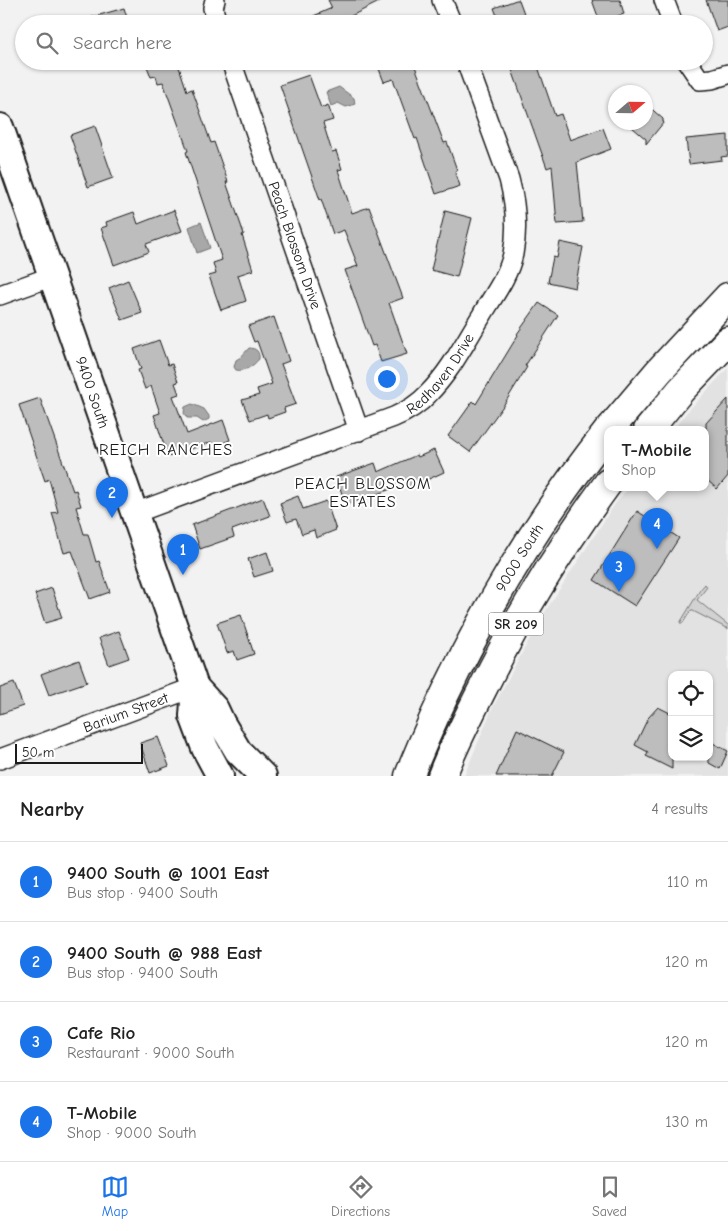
<!DOCTYPE html>
<html lang="en">
<head>
<meta charset="utf-8">
<style>
  body { margin:0; font-family:"Comic Neue",sans-serif; background:#f2f2f2; color:#222 }
  .controls { position:absolute; right:15px; bottom:15px; display:grid; overflow:hidden; border-radius:10px; box-shadow:0 1px 4px #0004 }
  .controls button { width:45px; height:45px; display:grid; place-items:center; padding:0; border:0; border-bottom:1px solid #e0e0e0; background:#fff; color:#222; font:25px sans-serif }
  .compass { position:absolute; left:608px; top:85px; width:45px; height:45px; border-radius:50%; background:#fff; box-shadow:0 1px 4px #0004; rotate:70deg }
  .scale { position:absolute; left:15px; bottom:12px; width:128px; box-sizing:border-box; padding-left:5px; border:2px solid #1c1c1c; border-top:0; font-size:14px; line-height:18px; white-space:nowrap; color:#1c1c1c; -webkit-text-stroke:4px #fff; paint-order:stroke }
  .you { position:absolute; left:386px; top:378px; width:18px; height:18px; margin:-12px; border:4px solid #fff; border-radius:50%; background:#1a73e8; box-shadow:0 0 0 8px #1a73e833 }
  .badge { display:grid; place-items:center; width:32px; height:32px; border-radius:50%; background:#1a73e8; color:#fff; font-size:16px; font-weight:700 }
  .pin { position:absolute; translate:-50% -41px; filter:drop-shadow(0 1px 2px #0008) }
  .pin::after { content:''; position:absolute; top:26px; width:18px; height:15px; background:inherit; clip-path:polygon(0 0,100% 0,50% 100%) }
  .popup { position:absolute; left:604px; top:426px; width:105px; height:65px; box-sizing:border-box; display:grid; place-content:center; border-radius:10px; background:#fff; filter:drop-shadow(0 1px 4px #0005); font-size:16px; white-space:nowrap; color:#767676 }
  .popup b { font-size:19px; color:#222 }
  .popup::after { content:''; position:absolute; left:50%; top:100%; margin-left:-10px; border:10px solid transparent; border-top-color:#fff }
  .list { margin:0; padding:0; list-style:none }
  h2 { display:flex; justify-content:space-between; align-items:center; height:65px; margin:0; padding:0 20px; font-size:21px }
  h2 small { font-size:16px; font-weight:400; color:#767676 }
  .list li { display:grid; grid-template-columns:32px 1fr auto; gap:15px; align-items:center; box-sizing:border-box; height:80px; padding:0 20px; border-top:1px solid #e0e0e0 }
  .list b { display:block; font-size:19px; white-space:nowrap }
  .list p { margin:0; font-size:16px; white-space:nowrap; color:#767676 }
  .list em { font-size:16px; font-style:normal; color:#767676 }
  .icon { flex:none; width:28px; height:28px; fill:none; stroke:currentColor; stroke-width:2; stroke-linecap:round; stroke-linejoin:round }
  .map { position:relative; flex:none; width:728px; height:776px; overflow:hidden }
  .search { position:absolute; background:#fff; box-shadow:0 1px 4px #0004; left:15px; right:15px; top:15px; height:55px; display:flex; align-items:center; gap:12px; box-sizing:border-box; padding:0 18px; border-radius:28px; color:#767676; font-size:19px }
  .sheet { height:385px; background:#fff }
  nav { display:flex; justify-content:space-around; align-items:center; box-sizing:border-box; height:70px; border-top:1px solid #e0e0e0; background:#fff; font-size:14px; color:#767676 }
  nav a { display:grid; justify-items:center; gap:2px }
  nav .on { color:#1a73e8 }
  .map>svg:first-child { display:block }
  .built { fill:#e2e2e2; fill-rule:evenodd }
  .green { fill:#d2d2d2; stroke:#777 }
  .water { fill:#a8a8a8; stroke:#707070 }
  .building { fill:#bdbdbd; stroke:#1c1c1c }
  .lines { fill:none; stroke-linecap:round; stroke-linejoin:round }
  .minor-casing { stroke:#1c1c1c; stroke-width:22 }
  .secondary-casing { stroke:#1c1c1c; stroke-width:30 }
  .primary-casing { stroke:#1c1c1c; stroke-width:31 }
  .minor { stroke:#fff; stroke-width:19 }
  .secondary { stroke:#fff; stroke-width:26 }
  .primary { stroke:#fff; stroke-width:28 }
  .labels { text-anchor:middle; stroke-width:4; stroke-linejoin:round; paint-order:stroke }
  .shield { fill:#fff; stroke:#606060; stroke-width:1 }
  .shield-label { font-size:14px; font-weight:bold; fill:#1c1c1c }
  .street-label { font-size:15px; fill:#1c1c1c; stroke:#fff }
  .neighbourhood-label { font-size:16px; letter-spacing:1px; fill:#1c1c1c; stroke:#fff }
</style>
</head>
<body>
<div class="map">
<svg width="728" height="776" viewBox="0 0 728 776">
  <rect width="100%" height="100%" fill="#f2f2f2"/>
  <filter id="ink" filterUnits="userSpaceOnUse"><feTurbulence type="fractalNoise" baseFrequency=".02" numOctaves="2"/><feDisplacementMap in="SourceGraphic" scale="10" xChannelSelector="R" yChannelSelector="G"/><feConvolveMatrix kernelMatrix="1 2 1 2 8 2 1 2 1" color-interpolation-filters="sRGB"/></filter>
  <g filter="url(#ink)">
    <path class="built" d="M728 368V776H464L492 709 539 621 615 504 628 488H706V430H673L686 413ZM672 675H709V757H672Z"/>
    <polygon class="green" points="705,584 707,587 697,600 728,625 728,629 691,610 683,623 680,623 700,590"/>
    <g class="water">
      <polygon points="339,87 354,98 355,104 346,107 338,103 331,106 326,92"/>
      <polygon points="201,222 210,248 197,253 189,227"/>
      <path d="M249 348C256 348 260 352 259 359 253 366 245 372 236 370L234 367 236 360 241 357Z"/>
      <polygon points="192,404 204,409 209,416 209,419 203,422 197,418 187,418 184,413 185,407"/>
    </g>
    <g class="building">
      <polygon points="328,0 383,0 335,24 295,24 332,8"/>
      <polygon points="516,0 519,0 528,24 500,24 494,8"/>
      <polygon points="592,0 620,0 624,14 600,22"/>
      <polygon points="706,0 728,0 728,27 717,31"/>
      <polygon points="124,8 129,24 83,24 82,20"/>
      <polygon points="145,61 190,61 190,63 179,67 187,91 192,89 211,143 214,142 228,182 226,182 244,234 242,235 253,270 238,275 246,301 221,310 209,276 216,274 213,263 222,260 186,152 188,151 163,82 158,83 156,76 151,77"/>
      <polygon points="376,61 413,61 444,143 447,142 457,170 455,171 460,186 436,194 417,138 415,139 393,79 384,82"/>
      <polygon points="518,61 536,61 555,116 561,114 570,140 603,128 611,149 577,162 583,222 557,224 552,166 547,168 510,64"/>
      <polygon points="309,75 321,108 328,105 333,120 323,123 332,152 336,151 342,169 338,170 352,213 369,207 403,298 389,303 407,354 381,362 375,345 372,346 345,270 358,266 344,230 333,234 321,199 320,200 280,85"/>
      <polygon points="646,104 663,119 663,122 664,122 646,144 646,139 626,122 646,122"/>
      <polygon points="95,126 113,178 88,187 70,135"/>
      <polygon points="728,135 728,156 721,157 722,160 689,164 686,139"/>
      <polygon points="174,210 182,231 146,244 149,252 114,265 101,228 107,226 106,222 134,212 138,224"/>
      <polygon points="445,211 472,218 457,277 431,270"/>
      <polygon points="560,242 583,247 575,288 548,282 553,257 557,258"/>
      <polygon points="128,280 142,313 122,320 109,288"/>
      <polygon points="539,303 558,315 525,366 527,367 503,406 470,452 448,436 473,401 476,404 518,335 517,334"/>
      <polygon points="274,317 289,361 281,364 296,404 284,408 285,412 268,418 267,414 250,420 242,400 259,395 257,389 272,384 257,341 254,342 248,326"/>
      <polygon points="159,340 168,365 172,364 178,382 175,383 179,394 173,396 187,434 223,420 230,440 213,447 211,442 168,457 154,415 160,413 151,386 145,389 138,370 141,369 134,349"/>
      <polygon points="40,398 73,491 76,490 81,506 76,507 84,534 88,534 96,562 99,561 110,592 90,599 72,551 64,553 52,513 58,512 49,479 45,481 19,405"/>
      <polygon points="728,399 728,476 717,489 706,479 706,423"/>
      <polygon points="434,450 444,472 407,489 405,484 346,505 336,477 375,463 378,472 417,455 418,457"/>
      <polygon points="298,496 303,509 326,501 336,530 316,538 314,530 302,534 296,519 287,522 280,503"/>
      <polygon points="263,498 270,516 232,530 234,537 200,549 192,525"/>
      <polygon points="637,511 679,538 635,606 594,580"/>
      <polygon points="267,552 273,571 254,577 248,559"/>
      <polygon points="52,588 62,618 45,623 35,594"/>
      <polygon points="241,615 254,654 237,660 234,651 227,653 217,623"/>
      <polygon points="119,631 129,658 109,665 99,638"/>
      <polygon points="79,660 87,682 49,695 41,674"/>
      <polygon points="14,683 23,706 0,714 0,688"/>
      <polygon points="658,707 672,714 672,769 646,756 648,752 635,745 648,718"/>
      <polygon points="517,729 564,752 552,776 496,776"/>
      <polygon points="158,737 169,766 150,773 140,743"/>
      <polygon points="709,741 728,751 720,769 709,763"/>
    </g>
    <g class="lines">
      <defs>
        <g id="minor">
          <polyline points="215,0 213,8 217,24"/>
          <polyline points="442,0 452,24"/>
          <polyline points="664,0 673,24"/>
          <path id="s1" d="M231 61 359 431"/>
          <polyline points="687,61 700,80 712,79 728,74"/>
          <polyline points="0,295 53,276"/>
          <path id="s2" d="M135 513 394 417C408 411 418 405 428 394 451 371 465 342 482 315 493 296 508 277 513 254 518 228 516 205 509 179L466 61"/>
          <path id="s3" d="M0 759 195 687"/>
        </g>
        <g id="secondary">
          <path id="s4" d="M0 127 195 687 193 716 205 748 220 776"/>
          <polyline points="195,687 215,709 222,724 238,751 263,776"/>
        </g>
        <g id="primary">
          <polyline points="609,430 659,371 728,297"/>
          <polyline points="648,430 681,390 728,341"/>
          <path id="s5" d="M409 776C459 653 525 535 608 431"/>
          <path d="M442 776C453 747 468 718 482 690 518 617 560 549 608 483"/>
        </g>
      </defs>
      <use href="#minor" class="minor-casing"/>
      <use href="#secondary" class="secondary-casing"/>
      <use href="#primary" class="primary-casing"/>
      <use href="#minor" class="minor"/>
      <use href="#secondary" class="secondary"/>
      <use href="#primary" class="primary"/>
    </g>
  </g>
  <g class="labels">
    <rect class="shield" x="488.5" y="612.5" width="55" height="23" rx="4"/>
    <g class="shield-label">
      <text x="516" y="629">SR 209</text>
    </g>
    <g class="street-label">
      <text dy="5" stroke="none"><textPath href="#s1" startOffset="195">Peach Blossom Drive</textPath></text>
      <text dy="5" stroke="none"><textPath href="#s2" startOffset="341">Redhaven Drive</textPath></text>
      <text dy="5" stroke="none"><textPath href="#s4" startOffset="281">9400 South</textPath></text>
      <text dy="5" stroke="none"><textPath href="#s5" startOffset="245">9000 South</textPath></text>
      <text dy="5" stroke="none"><textPath href="#s3" startOffset="134">Barium Street</textPath></text>
    </g>
    <g class="neighbourhood-label">
      <text x="166" y="455">REICH RANCHES</text>
      <text x="363" y="489">PEACH BLOSSOM<tspan x="363" dy="18">ESTATES</tspan></text>
    </g>
  </g>
</svg>
<div class="controls">
<button><svg class="icon" aria-label="locate" viewBox="0 0 24 24"><circle cx="12" cy="12" r="6"/><path d="M12 2v4M12 18v4M2 12h4M18 12h4"/></svg></button>
<button><svg class="icon" aria-label="layers" viewBox="0 0 24 24"><path d="M12 4l9 5-9 5-9-5zM3 14l9 5 9-5"/></svg></button>
</div>
<svg class="compass" viewBox="-18 -18 36 36"><path d="M0-13l5 13h-10z" fill="#e53935"/><path d="M0 13l5-13h-10z" fill="#767676"/></svg>
<div class="scale">50 m</div>
<div class="you"></div>
<div class="pin badge" style="left:183px;top:575px">1</div>
<div class="pin badge" style="left:112px;top:518px">2</div>
<div class="pin badge" style="left:619px;top:592px">3</div>
<div class="pin badge" style="left:657px;top:549px">4</div>
<div class="popup"><b>T-Mobile</b>Shop</div>
<div class="search"><svg class="icon" aria-label="search" viewBox="0 0 24 24"><circle cx="10" cy="10" r="6"/><path d="M15 15l6 6"/></svg>Search here</div>
</div>
<section class="sheet">
<h2>Nearby<small>4 results</small></h2>
<ul class="list">
<li><span class="badge">1</span><div><b>9400 South @ 1001 East</b><p>Bus stop · 9400 South</p></div><em>110 m</em></li>
<li><span class="badge">2</span><div><b>9400 South @ 988 East</b><p>Bus stop · 9400 South</p></div><em>120 m</em></li>
<li><span class="badge">3</span><div><b>Cafe Rio</b><p>Restaurant · 9000 South</p></div><em>120 m</em></li>
<li><span class="badge">4</span><div><b>T-Mobile</b><p>Shop · 9000 South</p></div><em>130 m</em></li>
</ul>
</section>
<nav>
<a class="on"><svg class="icon" aria-label="map" viewBox="0 0 24 24"><path d="M3 6l6-2 6 2 6-2v14l-6 2-6-2-6 2zM9 4v14M15 6v14"/></svg>Map</a>
<a><svg class="icon" aria-label="directions" viewBox="0 0 24 24"><path d="M12 3l9 9-9 9-9-9zM9 14v-3h6M13 9l2 2-2 2"/></svg>Directions</a>
<a><svg class="icon" aria-label="saved" viewBox="0 0 24 24"><path d="M7 4h10v16l-5-4-5 4z"/></svg>Saved</a>
</nav>
</body>
</html>
